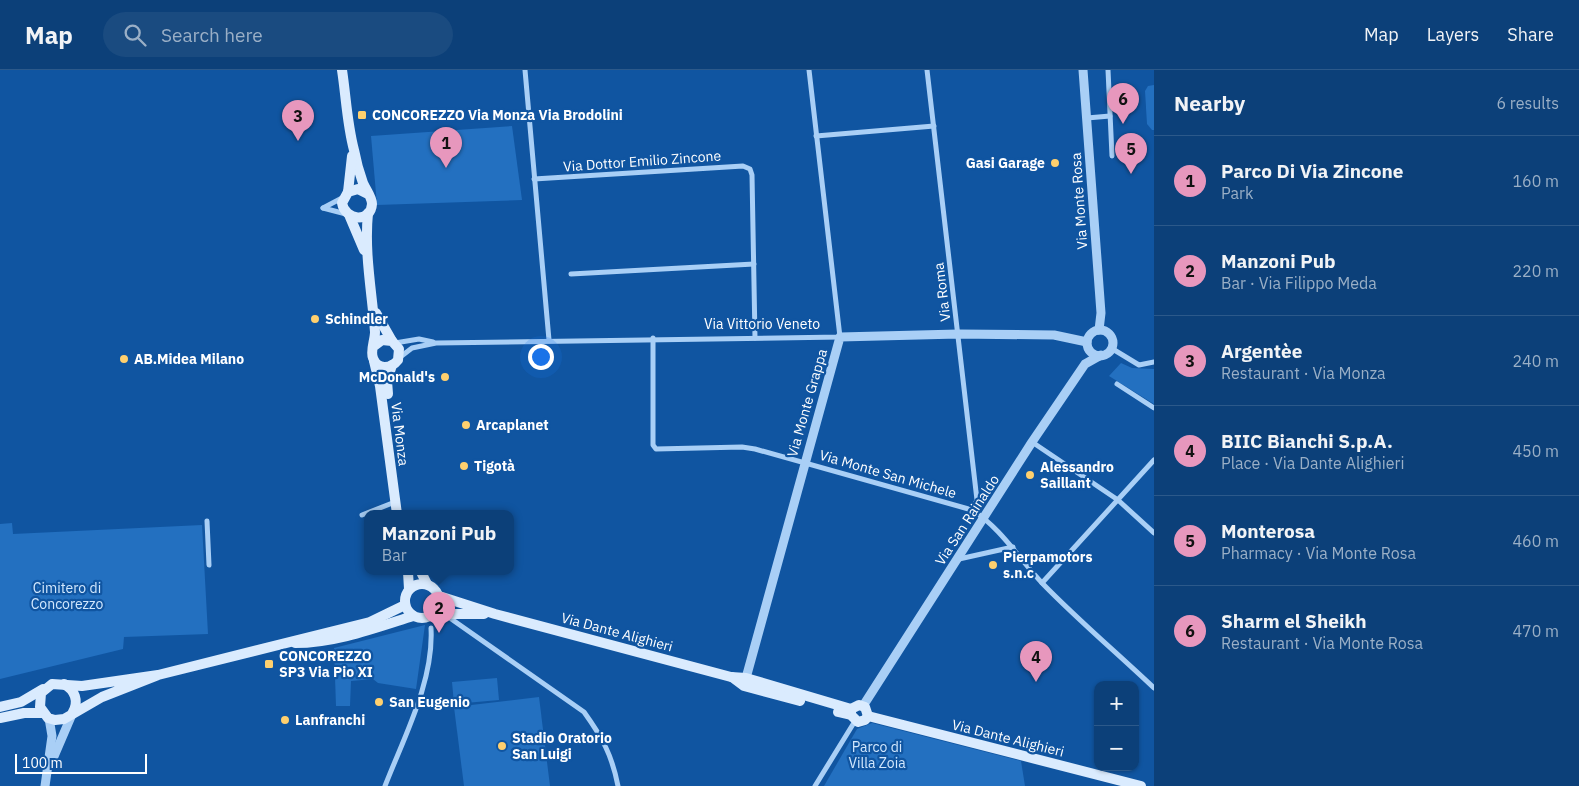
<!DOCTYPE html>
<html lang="en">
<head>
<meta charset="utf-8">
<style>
  body { margin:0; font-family:"IBM Plex Sans",sans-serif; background:#1a4b80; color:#f1f3f6 }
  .controls { position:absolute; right:15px; bottom:15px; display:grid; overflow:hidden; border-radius:10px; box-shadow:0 1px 4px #0004 }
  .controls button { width:45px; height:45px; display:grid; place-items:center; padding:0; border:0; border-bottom:1px solid #2c598a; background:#0c4079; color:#f1f3f6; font:25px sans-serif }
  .scale { position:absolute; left:15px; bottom:12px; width:132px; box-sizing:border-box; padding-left:5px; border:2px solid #fff; border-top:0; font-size:14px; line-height:18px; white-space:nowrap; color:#fff; -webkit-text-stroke:4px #1055a1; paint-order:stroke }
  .you { position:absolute; left:540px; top:286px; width:18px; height:18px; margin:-12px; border:4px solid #fff; border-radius:50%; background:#1a73e8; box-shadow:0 0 0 8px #1a73e833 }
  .badge { display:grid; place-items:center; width:32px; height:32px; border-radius:50%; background:#e797bd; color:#111; font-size:16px; font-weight:700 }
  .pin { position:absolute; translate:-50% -41px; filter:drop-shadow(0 1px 2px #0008) }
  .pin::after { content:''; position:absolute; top:26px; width:18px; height:15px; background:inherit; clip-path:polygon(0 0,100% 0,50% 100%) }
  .popup { position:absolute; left:364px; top:440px; width:150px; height:65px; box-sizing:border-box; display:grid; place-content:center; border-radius:10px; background:#0c4079; filter:drop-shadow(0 1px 4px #0005); font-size:16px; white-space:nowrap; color:#9aafc6 }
  .popup b { font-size:19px; color:#f1f3f6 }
  .popup::after { content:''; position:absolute; left:50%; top:100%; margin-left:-10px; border:10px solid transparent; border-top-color:#0c4079 }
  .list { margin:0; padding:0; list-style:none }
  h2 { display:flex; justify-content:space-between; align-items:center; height:65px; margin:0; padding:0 20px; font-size:21px }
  h2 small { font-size:16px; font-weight:400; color:#9aafc6 }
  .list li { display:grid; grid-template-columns:32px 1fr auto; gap:15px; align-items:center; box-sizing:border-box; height:90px; padding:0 20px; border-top:1px solid #2c598a }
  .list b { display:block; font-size:19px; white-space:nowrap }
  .list p { margin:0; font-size:16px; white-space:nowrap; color:#9aafc6 }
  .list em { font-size:16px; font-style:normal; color:#9aafc6 }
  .icon { flex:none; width:28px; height:28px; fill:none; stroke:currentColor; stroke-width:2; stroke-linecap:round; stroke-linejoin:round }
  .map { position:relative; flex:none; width:1154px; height:716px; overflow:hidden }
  header { display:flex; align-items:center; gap:30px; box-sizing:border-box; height:70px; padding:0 25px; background:#0c4079; border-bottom:1px solid #2c598a }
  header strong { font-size:24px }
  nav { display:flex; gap:28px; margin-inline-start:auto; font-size:18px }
  .search { width:350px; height:45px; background:#1a4b80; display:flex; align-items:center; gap:12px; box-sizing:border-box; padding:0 18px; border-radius:28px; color:#9aafc6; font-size:19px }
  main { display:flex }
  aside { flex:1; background:#0c4079 }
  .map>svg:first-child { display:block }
  .green { fill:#2370c0 }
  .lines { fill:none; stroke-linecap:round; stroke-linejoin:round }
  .minor { stroke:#a9cff6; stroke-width:5 }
  .tertiary { stroke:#a9cff6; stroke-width:9 }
  .secondary { stroke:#daebfe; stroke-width:10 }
  .poi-dot { fill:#ffd06e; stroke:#1055a1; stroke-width:2 }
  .labels { text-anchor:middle; stroke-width:4.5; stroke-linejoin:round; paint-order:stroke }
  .poi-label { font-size:14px; font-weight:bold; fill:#fff; stroke:#1055a1; text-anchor:start }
  .street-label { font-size:14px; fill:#fff; stroke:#1055a1 }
  .park-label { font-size:14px; fill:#d2e8fe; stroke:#1055a1 }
</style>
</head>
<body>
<header>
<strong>Map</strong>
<div class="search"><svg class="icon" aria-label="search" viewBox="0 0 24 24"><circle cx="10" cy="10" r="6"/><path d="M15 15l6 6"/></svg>Search here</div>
<nav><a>Map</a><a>Layers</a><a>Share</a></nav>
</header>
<main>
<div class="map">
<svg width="1154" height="716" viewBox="0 0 1154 716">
  <rect width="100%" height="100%" fill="#1055a1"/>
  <g class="green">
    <polygon points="1154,15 1154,60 1152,60 1147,54 1145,21 1148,16"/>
    <polygon points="512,56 522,130 377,135 371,66"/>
    <polygon points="1121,293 1132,298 1154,299 1154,334 1109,306"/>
    <polygon points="12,453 13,464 202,455 208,564 124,567 123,579 0,609 0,454"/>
    <polygon points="425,555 416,619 378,613 373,609 351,611 350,636 336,636 334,578"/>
    <polygon points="497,608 499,630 454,634 452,612"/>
    <polygon points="539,627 550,716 464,716 454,637"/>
    <polygon points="872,653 1021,691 1025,716 824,716 857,659"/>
  </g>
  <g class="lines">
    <g class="minor">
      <polyline points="525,0 549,270"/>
      <polyline points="927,0 977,430 972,440"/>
      <polyline points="1108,0 1112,86"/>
      <polyline points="1087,48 1110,46"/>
      <polyline points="816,66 934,56"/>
      <polyline points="534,109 743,96 750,99 752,105 755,268"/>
      <polyline points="323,138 342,128"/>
      <polyline points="323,138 346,144"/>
      <polyline points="571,204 754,194"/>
      <path d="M653 268V375L656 379 742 377 755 379 972 440C1002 459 1019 489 1043 514 1078 550 1117 583 1154 618"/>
      <polyline points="395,273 419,269 433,272"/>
      <polyline points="1111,278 1139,295 1154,292"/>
      <polyline points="399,288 412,278 436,273 840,267 809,0"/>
      <polyline points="1117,314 1154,338"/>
      <polyline points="1032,372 1118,430 1154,463"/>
      <polyline points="362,445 395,432"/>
      <polyline points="207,451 209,495"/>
      <polyline points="959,489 1013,477"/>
      <polyline points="1042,513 1154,390"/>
      <path d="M447 546 584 642C602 667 612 685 618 716"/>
      <path d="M385 716C404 667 434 611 431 558"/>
      <polyline points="815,716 855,651"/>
    </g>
    <g class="tertiary">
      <polyline points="1083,0 1101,243 1099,260"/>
      <circle cx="1100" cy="273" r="13"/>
      <polyline points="746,608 840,267 958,264 1054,265 1087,272"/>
      <polyline points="863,636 1032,372 1085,294 1101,285"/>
      <polyline points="52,691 73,642"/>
      <polyline points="45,716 52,666 49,648"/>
    </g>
    <g class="secondary">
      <path d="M342 0C346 26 347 54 354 80 356 91 359 102 363 113 366 120 372 127 372 134 371 153 345 151 342 133L348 122 358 119 368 124"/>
      <polyline points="348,122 352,86"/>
      <path d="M368 143C364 183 372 222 375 262 375 270 370 281 373 288 377 300 391 299 398 290L399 279 392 271 382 270 374 276"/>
      <polyline points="350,147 364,180"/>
      <polyline points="376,243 392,271"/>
      <polyline points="374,291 380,316 397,444"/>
      <polyline points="388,324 387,311 392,295"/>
      <polyline points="408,502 409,519"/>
      <polyline points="421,502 427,514"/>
      <circle cx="422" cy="531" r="17"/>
      <polyline points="439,526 495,544 731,607 746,608 851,639"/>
      <polyline points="433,544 484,544"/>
      <path d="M295 573C335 573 375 558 413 546"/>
      <polyline points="158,605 102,627 64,649 55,650 48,648 40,637 41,623 52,614 82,616 158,605 370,552 405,535"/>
      <polyline points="732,607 744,616 800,631"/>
      <path d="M64 614C75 620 79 631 73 642"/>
      <polyline points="0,637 21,632 43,619"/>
      <polyline points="838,642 851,645 858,652 865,650 868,646"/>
      <polyline points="851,645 851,639 859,635 865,637 868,646"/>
      <polyline points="868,646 1141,716"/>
      <polyline points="0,648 24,643 43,643"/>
    </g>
  </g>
  <g class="poi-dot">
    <rect x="357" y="40" width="10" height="10" rx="2.5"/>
    <circle cx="1055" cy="93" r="5"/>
    <circle cx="315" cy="249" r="5"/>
    <circle cx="124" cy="289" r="5"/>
    <circle cx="445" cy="307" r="5"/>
    <circle cx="466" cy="355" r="5"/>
    <circle cx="464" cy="396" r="5"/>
    <circle cx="1030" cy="405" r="5"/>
    <circle cx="993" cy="495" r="5"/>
    <rect x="264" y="589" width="10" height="10" rx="2.5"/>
    <circle cx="379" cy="632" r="5"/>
    <circle cx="285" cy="650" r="5"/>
    <circle cx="502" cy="676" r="5"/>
  </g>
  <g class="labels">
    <g class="poi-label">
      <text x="372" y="50">CONCOREZZO Via Monza Via Brodolini</text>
      <text x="1045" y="98" text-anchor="end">Gasi Garage</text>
      <text x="325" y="254">Schindler</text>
      <text x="134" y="294">AB.Midea Milano</text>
      <text x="435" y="312" text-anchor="end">McDonald's</text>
      <text x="476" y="360">Arcaplanet</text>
      <text x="474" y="401">Tigotà</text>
      <text x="1040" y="402">Alessandro<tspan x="1040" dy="16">Saillant</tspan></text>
      <text x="1003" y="492">Pierpamotors<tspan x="1003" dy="16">s.n.c</tspan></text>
      <text x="279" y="591">CONCOREZZO<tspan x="279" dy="16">SP3 Via Pio XI</tspan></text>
      <text x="389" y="637">San Eugenio</text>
      <text x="295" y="655">Lanfranchi</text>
      <text x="512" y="673">Stadio Oratorio<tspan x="512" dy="16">San Luigi</tspan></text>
    </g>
    <g class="street-label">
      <text transform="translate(642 91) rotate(-4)" y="5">Via Dottor Emilio Zincone</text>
      <text transform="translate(1079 131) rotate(-94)" y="5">Via Monte Rosa</text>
      <text transform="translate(942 222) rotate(-97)" y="5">Via Roma</text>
      <text x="762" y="259">Via Vittorio Veneto</text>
      <text transform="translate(807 333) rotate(-74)" y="5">Via Monte Grappa</text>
      <text transform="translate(400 364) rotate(83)" y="5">Via Monza</text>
      <text transform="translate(888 404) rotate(16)" y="5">Via Monte San Michele</text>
      <text transform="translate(967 450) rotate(-57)" y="5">Via San Rainaldo</text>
      <text transform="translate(617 562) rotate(15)" y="5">Via Dante Alighieri</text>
      <text transform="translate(1008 668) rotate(14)" y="5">Via Dante Alighieri</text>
    </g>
    <g class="park-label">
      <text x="67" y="523">Cimitero di<tspan x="67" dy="16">Concorezzo</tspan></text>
      <text x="877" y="682">Parco di<tspan x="877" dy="16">Villa Zoia</tspan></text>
    </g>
  </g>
</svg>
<div class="controls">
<button>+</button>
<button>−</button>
</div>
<div class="scale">100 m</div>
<div class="you"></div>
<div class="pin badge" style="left:446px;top:98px">1</div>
<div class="pin badge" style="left:439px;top:563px">2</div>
<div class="popup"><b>Manzoni Pub</b>Bar</div>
<div class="pin badge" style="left:298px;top:71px">3</div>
<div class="pin badge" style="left:1036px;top:612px">4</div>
<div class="pin badge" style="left:1131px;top:104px">5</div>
<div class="pin badge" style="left:1123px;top:54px">6</div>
</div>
<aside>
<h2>Nearby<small>6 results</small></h2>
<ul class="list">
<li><span class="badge">1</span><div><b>Parco Di Via Zincone</b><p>Park</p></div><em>160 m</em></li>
<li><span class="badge">2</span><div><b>Manzoni Pub</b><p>Bar · Via Filippo Meda</p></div><em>220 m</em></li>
<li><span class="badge">3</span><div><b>Argentèe</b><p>Restaurant · Via Monza</p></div><em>240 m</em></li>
<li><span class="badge">4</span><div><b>BIIC Bianchi S.p.A.</b><p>Place · Via Dante Alighieri</p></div><em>450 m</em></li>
<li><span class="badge">5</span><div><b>Monterosa</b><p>Pharmacy · Via Monte Rosa</p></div><em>460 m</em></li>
<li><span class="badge">6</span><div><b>Sharm el Sheikh</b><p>Restaurant · Via Monte Rosa</p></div><em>470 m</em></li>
</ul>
</aside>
</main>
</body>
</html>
